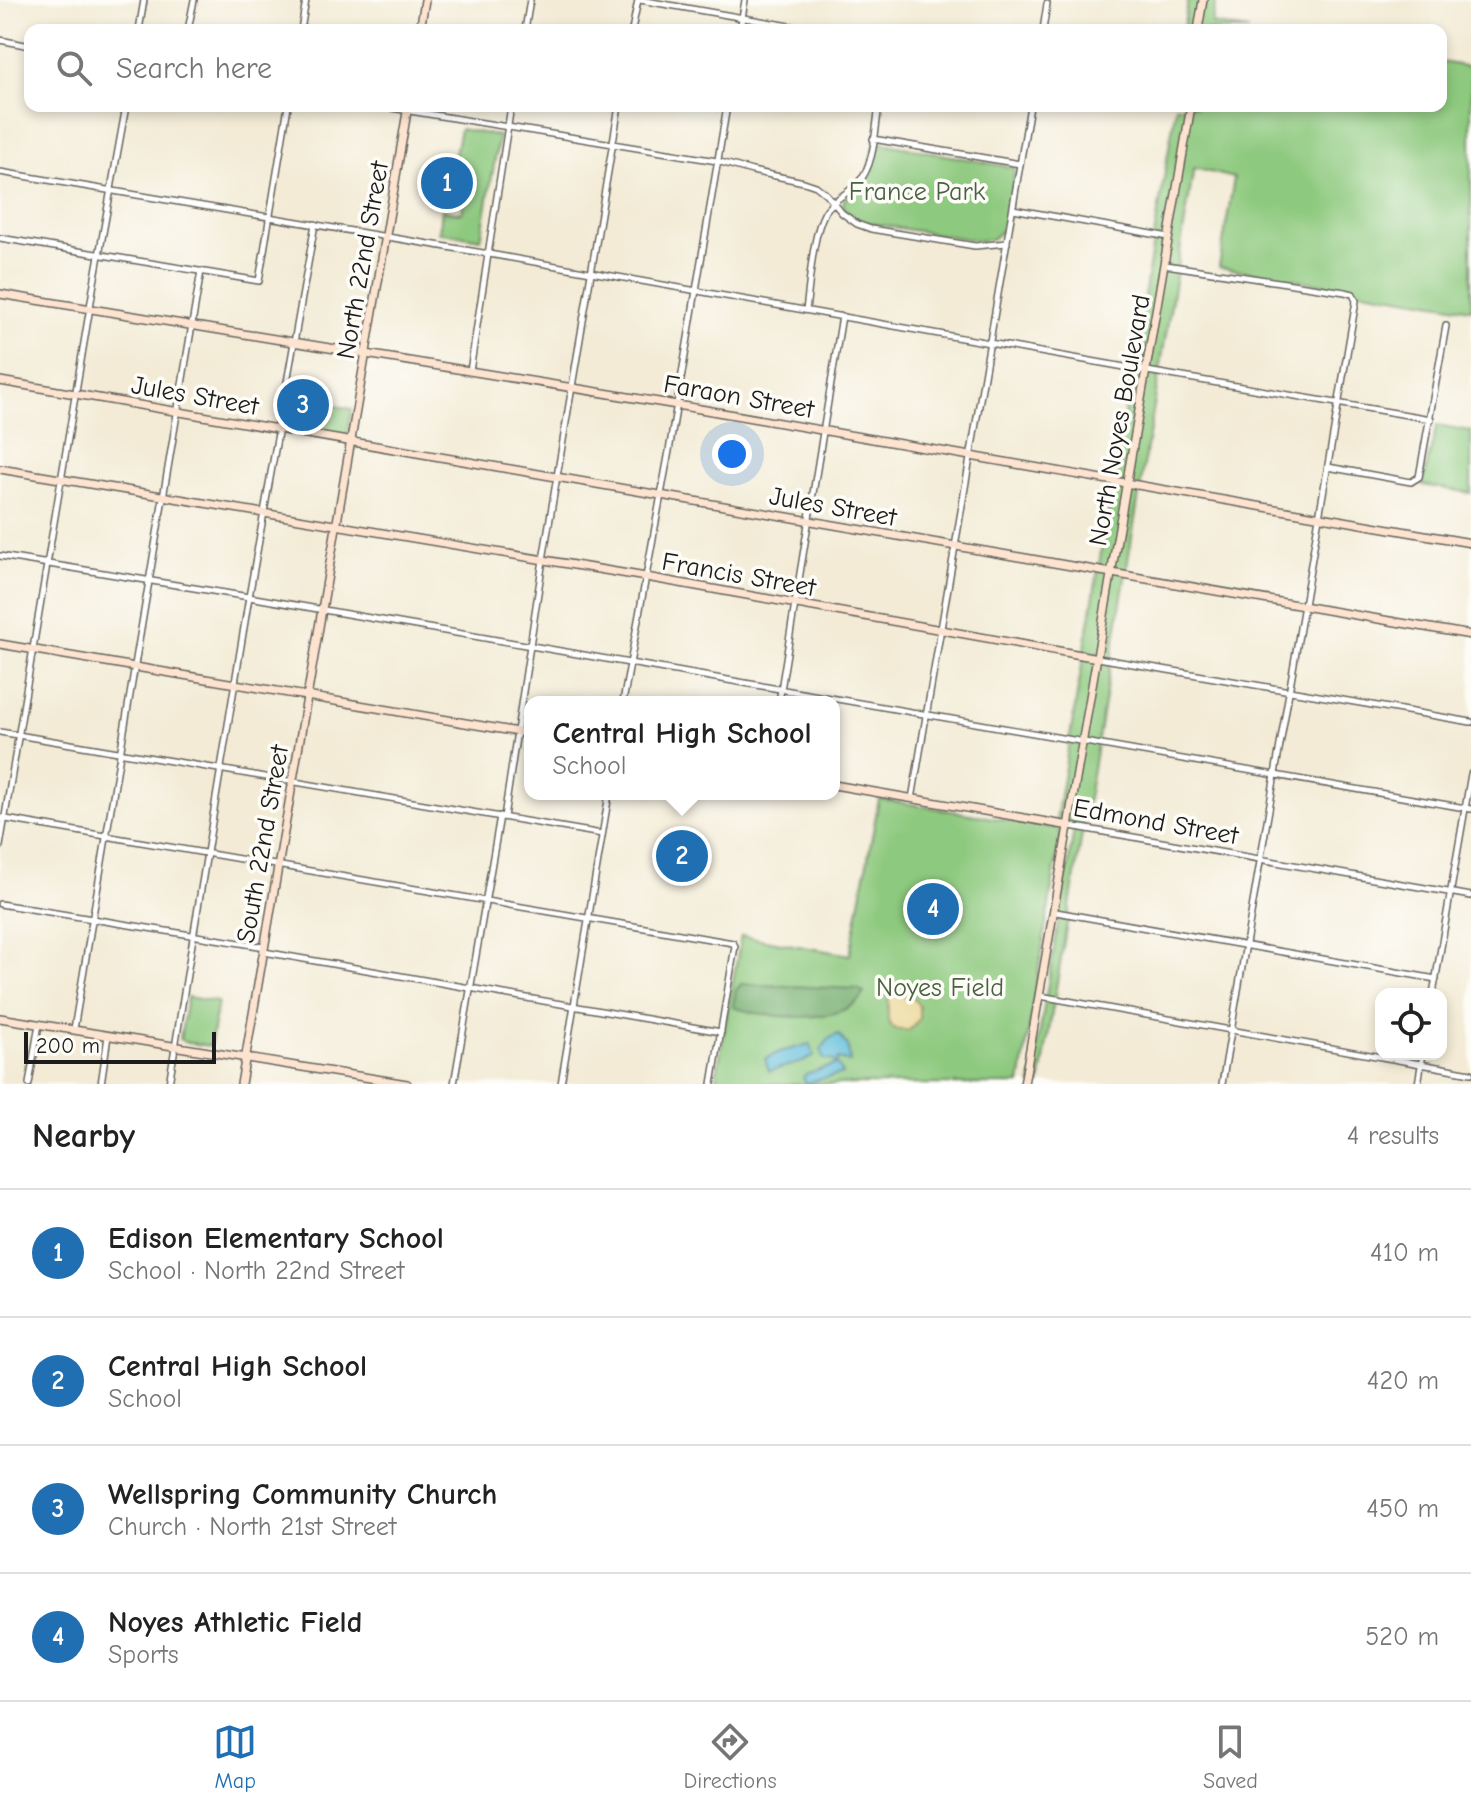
<!DOCTYPE html>
<html lang="en">
<head>
<meta charset="utf-8">
<style>
  body { margin:0; font-family:"Comic Neue",sans-serif; background:#f2f2f2; color:#222 }
  .controls { position:absolute; right:24px; bottom:24px; display:grid; overflow:hidden; border-radius:16px; box-shadow:0 4px 12px #0003 }
  .controls button { width:72px; height:72px; display:grid; place-items:center; padding:0; border:0; border-bottom:2px solid #e0e0e0; background:#fff; color:#222; font:40px sans-serif }
  .scale { position:absolute; left:24px; bottom:20px; width:192px; box-sizing:border-box; padding-left:8px; border:4px solid #1c1c1c; border-top:0; font-size:22px; line-height:28px; white-space:nowrap; color:#1c1c1c; -webkit-text-stroke:6px #fdfcf7; paint-order:stroke }
  .you { position:absolute; left:732px; top:454px; width:28px; height:28px; margin:-20px; border:6px solid #fff; border-radius:50%; background:#1a73e8; box-shadow:0 0 0 12px #1a73e833 }
  .badge { display:grid; place-items:center; width:52px; height:52px; border-radius:50%; background:#1f6fb2; color:#fff; font-size:26px; font-weight:700 }
  .pin { position:absolute; translate:-50% -50%; border:4px solid #fff; box-shadow:0 2px 8px #0006 }
  .popup { position:absolute; left:524px; top:696px; width:316px; height:104px; box-sizing:border-box; display:grid; place-content:center; border-radius:16px; background:#fff; filter:drop-shadow(0 2px 6px #0005); font-size:26px; white-space:nowrap; color:#767676 }
  .popup b { font-size:30px; color:#222 }
  .popup::after { content:''; position:absolute; left:50%; top:100%; margin-left:-16px; border:16px solid transparent; border-top-color:#fff }
  .list { margin:0; padding:0; list-style:none }
  h2 { display:flex; justify-content:space-between; align-items:center; height:104px; margin:0; padding:0 32px; font-size:34px }
  h2 small { font-size:26px; font-weight:400; color:#767676 }
  .list li { display:grid; grid-template-columns:52px 1fr auto; gap:24px; align-items:center; box-sizing:border-box; height:128px; padding:0 32px; border-top:2px solid #e0e0e0 }
  .list b { display:block; font-size:30px; white-space:nowrap }
  .list p { margin:0; font-size:26px; white-space:nowrap; color:#767676 }
  .list em { font-size:26px; font-style:normal; color:#767676 }
  .icon { flex:none; width:44px; height:44px; fill:none; stroke:currentColor; stroke-width:2; stroke-linecap:round; stroke-linejoin:round }
  .map { position:relative; flex:none; width:1471px; height:1084px; overflow:hidden }
  .search { position:absolute; background:#fff; box-shadow:0 4px 12px #0003; left:24px; right:24px; top:24px; height:88px; display:flex; align-items:center; gap:20px; box-sizing:border-box; padding:0 28px; border-radius:16px; color:#767676; font-size:30px }
  .sheet { height:616px; background:#fff }
  nav { display:flex; justify-content:space-around; align-items:center; box-sizing:border-box; height:112px; border-top:2px solid #e0e0e0; background:#fff; font-size:22px; color:#767676 }
  nav a { display:grid; justify-items:center; gap:4px }
  nav .on { color:#1f6fb2 }
  .map>svg:first-child { display:block }
  .green { fill:#8dc97e; stroke:#54724d; stroke-width:2 }
  .forest { fill:#72ad6d; stroke:#476444; stroke-width:2 }
  .sand { fill:#eeda9e; stroke:#857b5d; stroke-width:2 }
  .water { fill:#5bbcda; stroke:#3c6c7b; stroke-width:2 }
  .lines { fill:none; stroke-linecap:round; stroke-linejoin:round }
  .street-casing { stroke:#67645d; stroke-width:8 }
  .secondary-casing { stroke:#67645d; stroke-width:10 }
  .street { stroke:#fff; stroke-width:5 }
  .secondary { stroke:#fde4d1; stroke-width:7 }
  .labels { text-anchor:middle; stroke-width:7; stroke-linejoin:round; paint-order:stroke }
  .park-label { font-size:26px; fill:#496143; stroke:#fdfcf7 }
  .street-label { font-size:26px; fill:#1c1c1c; stroke:#fdfcf7 }
</style>
</head>
<body>
<div class="map">
<svg width="1471" height="1084" viewBox="0 0 1471 1084">
  <rect width="100%" height="100%" fill="#fdfcf7"/>
  <filter id="ink" filterUnits="userSpaceOnUse"><feTurbulence type="fractalNoise" baseFrequency=".0125" numOctaves="2"/><feDisplacementMap in="SourceGraphic" scale="16" xChannelSelector="R" yChannelSelector="G"/><feConvolveMatrix kernelMatrix="1 2 1 2 8 2 1 2 1" color-interpolation-filters="sRGB"/></filter>
  <filter id="wash" filterUnits="userSpaceOnUse"><feTurbulence type="fractalNoise" baseFrequency=".006" numOctaves="4" result="noise"/><feDisplacementMap in="SourceGraphic" scale="32" xChannelSelector="R" yChannelSelector="G"/><feGaussianBlur stdDeviation="1.8" result="paint"/><feColorMatrix in="noise" values="0 0 0 0 0 0 0 0 0 0 0 0 0 0 0 0 0 1.4 0 .05"/><feComposite in="paint" operator="in"/></filter>
  <g filter="url(#wash)">
    <rect width="100%" height="100%" fill="#f3ebd6"/>
    <g class="green">
      <polygon points="1188,0 1216,0 1212,24 1249,30 1183,30"/>
      <polygon points="1441,62 1471,67 1471,309 1219,267 1234,178 1194,168 1040,1084 1031,1084 1075,824 1056,820 1176,106 1441,106"/>
      <polygon points="460,129 499,136 481,239 439,232 442,210 462,213 465,195 449,192 448,187"/>
      <polygon points="882,143 1015,168 1006,227 992,239 979,241 862,222 846,212 843,203 845,198 866,178 874,146"/>
      <polygon points="320,403 352,409 347,435 315,431"/>
      <polygon points="1437,425 1471,431 1471,493 1422,485"/>
      <polygon points="879,799 1054,828 1061,832 1020,1084 715,1084 741,936 850,955"/>
      <polygon points="187,997 218,1002 210,1046 184,1042 180,1039"/>
    </g>
    <path class="forest" d="M741 984 858 989 864 993C845 1027 765 1018 733 1007L736 990Z"/>
    <path class="sand" d="M892 994 913 998 919 1006V1019L910 1030C883 1033 887 1016 889 997Z"/>
    <g class="water">
      <polygon points="838,1034 848,1046 850,1062 838,1059 837,1064 843,1073 842,1074 806,1083 803,1078 806,1074 835,1065 834,1061 823,1059 821,1049 830,1038"/>
      <polygon points="810,1044 814,1056 803,1062 769,1071 765,1059 780,1052"/>
    </g>
  </g>
  <g filter="url(#ink)">
    <g class="lines">
      <defs>
        <g id="street">
          <polyline points="640,0 813,30"/>
          <polyline points="139,30 144,0"/>
          <polyline points="188,30 194,0"/>
          <polyline points="301,30 306,0"/>
          <polyline points="525,30 530,0"/>
          <polyline points="632,30 638,0"/>
          <polyline points="740,30 745,0"/>
          <polyline points="1043,30 1047,4"/>
          <polyline points="0,40 30,46"/>
          <polyline points="379,106 717,161 752,171 804,182 816,186 826,194 842,213 857,224 871,229 975,246 1007,243"/>
          <polyline points="873,139 1020,164"/>
          <polyline points="0,172 489,254 1147,371 1431,419"/>
          <polyline points="1013,209 1169,237"/>
          <polyline points="0,238 259,281 288,106"/>
          <polyline points="1166,265 1345,292 1353,294 1356,301 1222,1084"/>
          <path d="M806 310C810 282 812 236 825 212 833 199 848 194 858 183 875 165 875 129 879 106"/>
          <polyline points="470,371 511,106"/>
          <polyline points="1328,467 1411,482 1419,477 1446,326"/>
          <polyline points="0,556 249,597 1471,809"/>
          <polyline points="1098,658 1471,722"/>
          <polyline points="623,702 669,451 727,106"/>
          <polyline points="779,702 842,316"/>
          <polyline points="0,732 602,834"/>
          <polyline points="912,799 1030,106"/>
          <polyline points="504,817 543,560 619,106"/>
          <polyline points="0,818 733,943 735,946 712,1084"/>
          <polyline points="1070,826 1471,896"/>
          <polyline points="0,846 94,283 126,106"/>
          <polyline points="0,904 265,947"/>
          <polyline points="1056,912 1436,979"/>
          <polyline points="264,952 721,1032"/>
          <polyline points="1433,994 1471,774"/>
          <polyline points="1040,996 1471,1073"/>
          <polyline points="74,1029 201,271"/>
          <polyline points="29,1084 39,1024"/>
          <polyline points="101,1084 108,1036"/>
          <polyline points="169,1084 249,597 315,224"/>
          <polyline points="454,1084 500,816"/>
          <polyline points="561,1084 609,794"/>
          <polyline points="1418,1084 1423,1054"/>
        </g>
        <g id="secondary">
          <polyline points="420,30 425,0"/>
          <polyline points="1198,30 1203,0"/>
          <polyline points="0,294 677,405 1471,543"/>
          <polyline points="0,381 1471,635"/>
          <polyline points="0,469 646,577 1098,658"/>
          <polyline points="0,644 530,734"/>
          <polyline points="834,785 1070,826"/>
          <polyline points="0,1018 407,1084"/>
          <polyline points="241,1084 408,106"/>
          <polyline points="1024,1084 1191,106"/>
        </g>
      </defs>
      <use href="#street" class="street-casing"/>
      <use href="#secondary" class="secondary-casing"/>
      <use href="#street" class="street"/>
      <use href="#secondary" class="secondary"/>
    </g>
  </g>
  <g class="labels">
    <g class="park-label">
      <text x="917" y="200">France Park</text>
      <text x="940" y="996">Noyes Field</text>
    </g>
    <g class="street-label">
      <text transform="translate(362 260) rotate(-80)" y="9">North 22nd Street</text>
      <text transform="translate(195 395) rotate(10)" y="9">Jules Street</text>
      <text transform="translate(739 396) rotate(10)" y="9">Faraon Street</text>
      <text transform="translate(1119 420) rotate(-80)" y="9">North Noyes Boulevard</text>
      <text transform="translate(833 506) rotate(10)" y="9">Jules Street</text>
      <text transform="translate(739 574) rotate(10)" y="9">Francis Street</text>
      <text transform="translate(1156 821) rotate(10)" y="9">Edmond Street</text>
      <text transform="translate(262 844) rotate(-80)" y="9">South 22nd Street</text>
    </g>
  </g>
</svg>
<div class="controls">
<button><svg class="icon" aria-label="locate" viewBox="0 0 24 24"><circle cx="12" cy="12" r="6"/><path d="M12 2v4M12 18v4M2 12h4M18 12h4"/></svg></button>
</div>
<div class="scale">200 m</div>
<div class="you"></div>
<div class="pin badge" style="left:447px;top:183px">1</div>
<div class="pin badge" style="left:682px;top:856px">2</div>
<div class="popup"><b>Central High School</b>School</div>
<div class="pin badge" style="left:303px;top:405px">3</div>
<div class="pin badge" style="left:933px;top:909px">4</div>
<div class="search"><svg class="icon" aria-label="search" viewBox="0 0 24 24"><circle cx="10" cy="10" r="6"/><path d="M15 15l6 6"/></svg>Search here</div>
</div>
<section class="sheet">
<h2>Nearby<small>4 results</small></h2>
<ul class="list">
<li><span class="badge">1</span><div><b>Edison Elementary School</b><p>School · North 22nd Street</p></div><em>410 m</em></li>
<li><span class="badge">2</span><div><b>Central High School</b><p>School</p></div><em>420 m</em></li>
<li><span class="badge">3</span><div><b>Wellspring Community Church</b><p>Church · North 21st Street</p></div><em>450 m</em></li>
<li><span class="badge">4</span><div><b>Noyes Athletic Field</b><p>Sports</p></div><em>520 m</em></li>
</ul>
</section>
<nav>
<a class="on"><svg class="icon" aria-label="map" viewBox="0 0 24 24"><path d="M3 6l6-2 6 2 6-2v14l-6 2-6-2-6 2zM9 4v14M15 6v14"/></svg>Map</a>
<a><svg class="icon" aria-label="directions" viewBox="0 0 24 24"><path d="M12 3l9 9-9 9-9-9zM9 14v-3h6M13 9l2 2-2 2"/></svg>Directions</a>
<a><svg class="icon" aria-label="saved" viewBox="0 0 24 24"><path d="M7 4h10v16l-5-4-5 4z"/></svg>Saved</a>
</nav>
</body>
</html>
